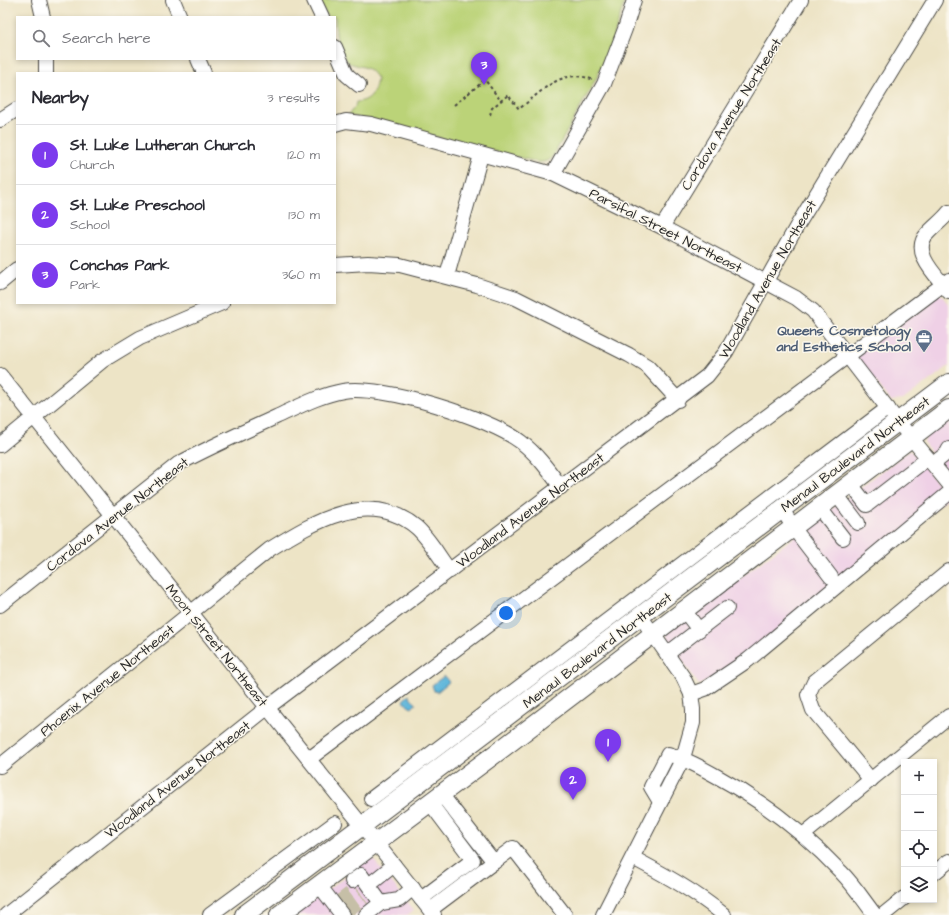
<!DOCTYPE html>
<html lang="en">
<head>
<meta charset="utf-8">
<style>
  body { margin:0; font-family:"Architects Daughter",sans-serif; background:#f7f7f7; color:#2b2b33 }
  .controls { position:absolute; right:12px; bottom:12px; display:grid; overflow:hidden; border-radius:0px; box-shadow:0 2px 6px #0003 }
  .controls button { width:36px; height:36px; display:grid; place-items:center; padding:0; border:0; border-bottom:1px solid #e1e1e2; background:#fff; color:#2b2b33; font:20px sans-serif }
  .you { position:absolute; left:506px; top:613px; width:14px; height:14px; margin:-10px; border:3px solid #fff; border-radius:50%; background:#1a73e8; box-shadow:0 0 0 6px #1a73e833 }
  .badge { display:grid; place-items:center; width:26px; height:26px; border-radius:50%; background:#7c3aed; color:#fff; font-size:13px; font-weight:700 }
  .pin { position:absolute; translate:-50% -33px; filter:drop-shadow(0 1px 2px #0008) }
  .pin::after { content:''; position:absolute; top:21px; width:14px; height:12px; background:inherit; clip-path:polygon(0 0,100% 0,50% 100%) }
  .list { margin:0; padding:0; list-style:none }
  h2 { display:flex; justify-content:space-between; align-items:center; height:52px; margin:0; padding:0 16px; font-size:17px }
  h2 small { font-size:13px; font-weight:400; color:#7c7c81 }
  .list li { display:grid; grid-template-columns:26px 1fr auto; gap:12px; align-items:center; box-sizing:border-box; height:60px; padding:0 16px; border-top:1px solid #e1e1e2 }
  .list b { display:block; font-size:15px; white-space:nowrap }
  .list p { margin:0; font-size:13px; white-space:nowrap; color:#7c7c81 }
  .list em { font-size:13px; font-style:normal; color:#7c7c81 }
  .icon { flex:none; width:22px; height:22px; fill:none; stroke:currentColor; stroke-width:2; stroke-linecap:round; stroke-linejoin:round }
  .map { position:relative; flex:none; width:949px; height:915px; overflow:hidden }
  .search { position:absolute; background:#fff; box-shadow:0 2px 6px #0003; left:16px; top:16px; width:320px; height:44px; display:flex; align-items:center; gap:10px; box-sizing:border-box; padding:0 14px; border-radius:0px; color:#7c7c81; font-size:15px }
  .panel { position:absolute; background:#fff; box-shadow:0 2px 6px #0003; left:16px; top:72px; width:320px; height:232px; border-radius:0px }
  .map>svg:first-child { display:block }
  .built { fill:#efd0e6 }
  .green { fill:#bbd378; stroke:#737f52 }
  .water { fill:#5db5da; stroke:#447082 }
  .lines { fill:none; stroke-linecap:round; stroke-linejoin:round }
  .minor-tunnel { stroke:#c6bfa7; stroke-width:14; stroke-dasharray:14 7; stroke-linecap:butt }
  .minor-casing { stroke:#484742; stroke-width:16 }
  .major-casing { stroke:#484742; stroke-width:20 }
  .path { stroke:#484742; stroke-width:2; stroke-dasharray:3 3; stroke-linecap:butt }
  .minor { stroke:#fff; stroke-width:14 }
  .major { stroke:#fff; stroke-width:18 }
  .labels { text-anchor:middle; stroke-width:3; stroke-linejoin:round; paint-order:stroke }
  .street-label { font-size:14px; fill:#2b2b2b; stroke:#fbf7ec }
  .service-label { font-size:14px; font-weight:bold; fill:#4e5e75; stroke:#fbf7ec; text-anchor:end }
</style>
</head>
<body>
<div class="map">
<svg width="949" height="915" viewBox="0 0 949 915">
  <rect width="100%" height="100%" fill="#fbf7ec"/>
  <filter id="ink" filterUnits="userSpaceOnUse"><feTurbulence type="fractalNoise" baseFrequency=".025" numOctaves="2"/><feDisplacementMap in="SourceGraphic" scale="8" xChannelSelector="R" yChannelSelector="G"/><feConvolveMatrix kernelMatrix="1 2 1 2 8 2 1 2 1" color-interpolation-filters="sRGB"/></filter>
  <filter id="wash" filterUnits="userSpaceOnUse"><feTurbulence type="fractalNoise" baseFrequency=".012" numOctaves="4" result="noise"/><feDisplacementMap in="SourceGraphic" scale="16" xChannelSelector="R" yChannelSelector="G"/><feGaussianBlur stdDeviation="0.9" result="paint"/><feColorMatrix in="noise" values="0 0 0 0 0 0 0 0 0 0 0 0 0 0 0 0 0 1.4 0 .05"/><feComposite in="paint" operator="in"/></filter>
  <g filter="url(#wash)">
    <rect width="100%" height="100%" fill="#ede4c6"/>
    <g class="built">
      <polygon points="938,291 949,305 949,366 903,400 891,401 854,354"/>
      <polygon points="949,421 949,475 924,443 926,436"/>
      <polygon points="909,451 912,452 949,497 749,662 699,685 667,637 667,633"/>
      <polygon points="369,859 373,859 414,910 407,915 294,915"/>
    </g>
    <path class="green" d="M319 0H625L614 36 597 77 555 153C550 160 546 163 537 162L348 115 355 107 356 102C371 101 375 92 377 79 368 65 364 68 349 63 337 50 335 34 335 17H327Z"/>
    <g class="water">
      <polygon points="444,676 449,682 437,692 434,691 432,685"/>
      <polygon points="409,695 416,704 412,708 408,706 403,700"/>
    </g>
  </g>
  <g filter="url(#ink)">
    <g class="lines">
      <g class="minor-tunnel">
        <polyline points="339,902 357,888"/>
        <polyline points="346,911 364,898"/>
      </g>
      <defs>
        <g id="minor">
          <polyline points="39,0 43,17"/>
          <polyline points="173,0 180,17"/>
          <polyline points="314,0 322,17"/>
          <polyline points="335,47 347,75 359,85"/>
          <polyline points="46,59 46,73"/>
          <polyline points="198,59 204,73"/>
          <polyline points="0,120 17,109"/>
          <polyline points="335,124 346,121 371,124 553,174 662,227 796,298 813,311 899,423 949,484"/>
          <polyline points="553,174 604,84 625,29 634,0"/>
          <path d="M949 212C943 220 934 226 927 234 910 253 938 277 949 292"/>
          <polyline points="662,227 801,0"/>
          <polyline points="335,265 368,263 400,265 477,285 516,298 629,355 647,366 678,400"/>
          <polyline points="447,276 481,155"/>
          <polyline points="0,283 17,269"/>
          <polyline points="0,375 434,915"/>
          <polyline points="0,445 102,361 140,338 222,303"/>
          <polyline points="933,464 947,453 949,449"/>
          <polyline points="850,483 867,505 928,458"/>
          <polyline points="836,494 858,523"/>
          <polyline points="819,507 843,538"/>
          <polyline points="781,508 798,534 831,577"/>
          <path d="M0 605 178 464C210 447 243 432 276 417 298 407 320 395 343 391 382 384 490 418 521 442 537 454 549 471 561 487"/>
          <polyline points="683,609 699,630"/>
          <polyline points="667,654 727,608"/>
          <polyline points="691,694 705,689 748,660 949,493"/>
          <polyline points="309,759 949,280"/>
          <path d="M0 766 270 549C314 522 369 488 416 527 429 538 439 557 450 571"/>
          <polyline points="871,780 813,710 808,695 814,682 949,571"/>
          <polyline points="441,794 494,862 513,848 565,915"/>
          <polyline points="371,799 888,408"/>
          <path d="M660 802 651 787 668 754C686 759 702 768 718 777 764 802 805 834 841 872 854 885 864 901 875 915"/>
          <polyline points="803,835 949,716"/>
          <path d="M633 858C665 875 696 892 724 915"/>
          <polyline points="934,873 949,861"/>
          <polyline points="352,881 361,875 381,903 366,915"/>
          <polyline points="319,885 342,915"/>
          <polyline points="369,885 394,865"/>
          <polyline points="421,899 473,860 430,803"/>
          <polyline points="381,903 399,900 413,888"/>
          <polyline points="430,910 494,862"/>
          <polyline points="6,915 267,708 707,376 726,352 797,226 935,0"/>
          <polyline points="210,915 335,823"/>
          <polyline points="603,915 683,758 693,723 693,709 691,694 683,677 641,617"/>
          <polyline points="883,915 904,898"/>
        </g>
        <g id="major">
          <polyline points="244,915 949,383"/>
          <polyline points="279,915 503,748 949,409"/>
        </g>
      </defs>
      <use href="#minor" class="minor-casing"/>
      <use href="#major" class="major-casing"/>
      <g class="path">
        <polyline points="454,105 485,80 501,101"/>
        <path d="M490 115 492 108 508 95 519 109C544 90 561 67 594 80"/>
      </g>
      <use href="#minor" class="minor"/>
      <use href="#major" class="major"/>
    </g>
  </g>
  <defs>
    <symbol id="office-pin" viewBox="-11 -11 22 30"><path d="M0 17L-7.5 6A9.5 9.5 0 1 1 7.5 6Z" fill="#5c6f8a" stroke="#fbf7ec"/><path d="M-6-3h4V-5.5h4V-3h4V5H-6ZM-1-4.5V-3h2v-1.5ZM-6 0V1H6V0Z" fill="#fff"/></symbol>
  </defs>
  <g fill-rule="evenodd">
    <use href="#office-pin" x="914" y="328" width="20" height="27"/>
  </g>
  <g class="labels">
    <g class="street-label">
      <text transform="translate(731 114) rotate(-58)" y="5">Cordova Avenue Northeast</text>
      <text transform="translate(666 230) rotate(27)" y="5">Parsifal Street Northeast</text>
      <text transform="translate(767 279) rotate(-60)" y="5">Woodland Avenue Northeast</text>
      <text transform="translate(855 454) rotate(-37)" y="5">Menaul Boulevard Northeast</text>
      <text transform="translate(530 510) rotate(-37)" y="5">Woodland Avenue Northeast</text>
      <text transform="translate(117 514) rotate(-38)" y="5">Cordova Avenue Northeast</text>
      <text transform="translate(217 645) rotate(51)" y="5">Moon Street Northeast</text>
      <text transform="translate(597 650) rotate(-37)" y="5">Menaul Boulevard Northeast</text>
      <text transform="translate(107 680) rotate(-39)" y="5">Phoenix Avenue Northeast</text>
      <text transform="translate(177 779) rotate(-38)" y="5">Woodland Avenue Northeast</text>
    </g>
    <g class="service-label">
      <text x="911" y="335">Queens Cosmetology<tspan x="911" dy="16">and Esthetics School</tspan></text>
    </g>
  </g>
</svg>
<div class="controls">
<button>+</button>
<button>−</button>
<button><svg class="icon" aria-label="locate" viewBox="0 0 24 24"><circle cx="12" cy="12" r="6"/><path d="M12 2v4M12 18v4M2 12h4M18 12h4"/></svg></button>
<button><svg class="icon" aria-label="layers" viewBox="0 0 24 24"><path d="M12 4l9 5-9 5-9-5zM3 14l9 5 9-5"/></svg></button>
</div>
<div class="you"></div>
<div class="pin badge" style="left:608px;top:762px">1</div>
<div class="pin badge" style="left:573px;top:800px">2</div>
<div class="pin badge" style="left:484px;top:85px">3</div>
<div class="search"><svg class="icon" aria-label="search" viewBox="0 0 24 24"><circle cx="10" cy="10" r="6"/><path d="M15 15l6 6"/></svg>Search here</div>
<section class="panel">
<h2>Nearby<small>3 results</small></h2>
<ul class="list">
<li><span class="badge">1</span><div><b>St. Luke Lutheran Church</b><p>Church</p></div><em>120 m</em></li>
<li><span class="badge">2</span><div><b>St. Luke Preschool</b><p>School</p></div><em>130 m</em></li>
<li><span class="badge">3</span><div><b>Conchas Park</b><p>Park</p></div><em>360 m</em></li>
</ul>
</section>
</div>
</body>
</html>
